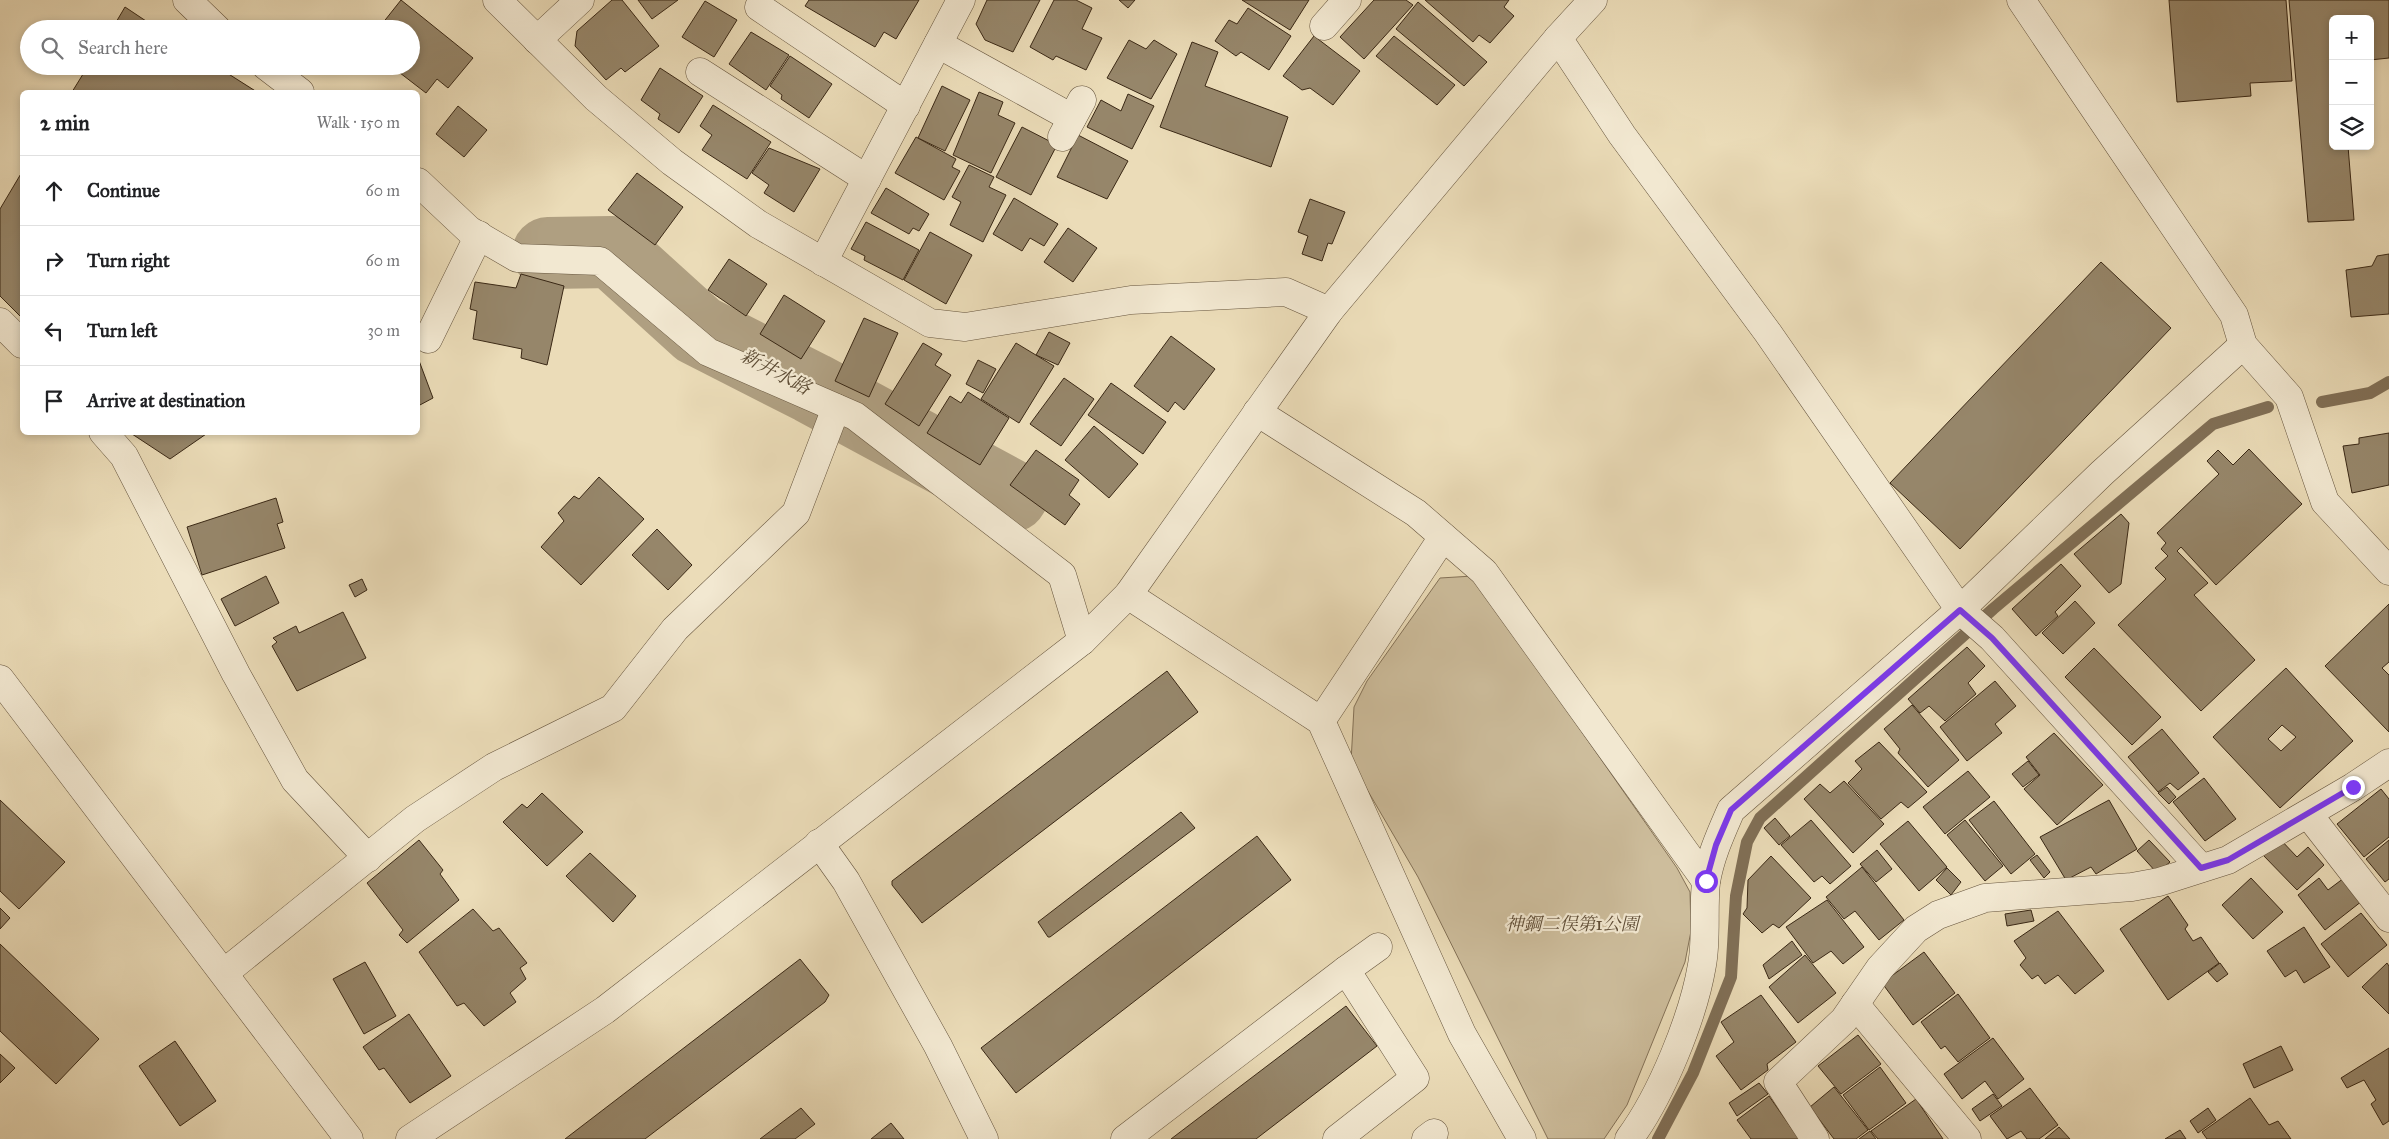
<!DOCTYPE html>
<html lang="en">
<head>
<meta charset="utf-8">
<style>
  body { margin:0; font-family:"IM FELL Great Primer","Noto Serif JP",serif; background:#f6f6f6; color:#202124 }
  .controls { position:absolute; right:15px; top:15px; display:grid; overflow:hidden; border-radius:8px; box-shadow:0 2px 8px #0003 }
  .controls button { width:45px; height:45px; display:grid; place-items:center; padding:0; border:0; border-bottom:1px solid #e0e0e0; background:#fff; color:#202124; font:25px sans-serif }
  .stop { position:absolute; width:15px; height:15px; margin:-11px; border:4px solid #7c3aed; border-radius:50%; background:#fff }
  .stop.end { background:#7c3aed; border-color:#fff; box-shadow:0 1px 5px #0008 }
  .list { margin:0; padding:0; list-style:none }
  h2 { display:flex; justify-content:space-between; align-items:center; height:65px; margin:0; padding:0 20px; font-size:21px }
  h2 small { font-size:16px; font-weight:400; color:#757577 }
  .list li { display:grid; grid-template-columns:32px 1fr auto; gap:15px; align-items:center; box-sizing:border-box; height:70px; padding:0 20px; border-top:1px solid #e0e0e0 }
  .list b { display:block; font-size:19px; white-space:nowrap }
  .list em { font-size:16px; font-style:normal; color:#757577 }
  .icon { flex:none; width:28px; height:28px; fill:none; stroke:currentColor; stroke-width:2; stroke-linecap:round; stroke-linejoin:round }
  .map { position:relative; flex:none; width:2389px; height:1139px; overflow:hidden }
  .search { position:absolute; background:#fff; box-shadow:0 2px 8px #0003; left:20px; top:20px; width:400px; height:55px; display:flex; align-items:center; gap:12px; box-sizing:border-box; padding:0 18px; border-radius:28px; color:#757577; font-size:19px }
  .panel { position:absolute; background:#fff; box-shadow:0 2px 8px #0003; left:20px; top:90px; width:400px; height:345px; border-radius:8px }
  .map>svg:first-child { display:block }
  .green { fill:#cdbd9c; stroke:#847258 }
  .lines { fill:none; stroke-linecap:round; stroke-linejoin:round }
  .stream { stroke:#806f56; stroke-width:12 }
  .river { stroke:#af9f81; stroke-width:72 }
  .building { fill:#96866a; stroke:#3a2815; fill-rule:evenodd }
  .minor-casing { stroke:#66553e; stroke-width:29 }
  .minor { stroke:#f2e8d1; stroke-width:28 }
  .route { stroke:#7c3aed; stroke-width:6 }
  .labels { text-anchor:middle; stroke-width:4.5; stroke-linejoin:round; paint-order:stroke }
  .park-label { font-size:18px; font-style:italic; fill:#5f4d37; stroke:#f2e8d1 }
  .water-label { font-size:19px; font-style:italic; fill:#5d4c35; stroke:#f2e8d1 }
</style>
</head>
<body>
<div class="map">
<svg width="2389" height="1139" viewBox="0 0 2389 1139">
  <rect width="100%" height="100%" fill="#ebdcb8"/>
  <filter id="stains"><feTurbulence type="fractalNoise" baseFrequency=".004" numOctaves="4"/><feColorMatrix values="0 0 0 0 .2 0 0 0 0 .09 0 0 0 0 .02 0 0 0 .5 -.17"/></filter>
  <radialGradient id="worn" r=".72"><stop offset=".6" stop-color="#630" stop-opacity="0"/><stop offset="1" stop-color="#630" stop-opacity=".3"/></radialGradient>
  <polygon class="green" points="1473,576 1677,868 1690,892 1691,931 1685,962 1627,1105 1604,1139 1548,1139 1418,877 1351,762 1354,707 1367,681 1440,578"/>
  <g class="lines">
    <g class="stream">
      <polyline points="2322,402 2370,393 2389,382"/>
      <polyline points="1658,1139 1693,1073 1731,977 1736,896 1747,842 1760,818 1993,609 2213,424 2268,407"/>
    </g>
    <polyline class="river" points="548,253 612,252 698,330 812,388 1012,496"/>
  </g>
  <g class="building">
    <polygon points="401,0 473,58 448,88 437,79 426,93 391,66 411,66 411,29 378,29"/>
    <polygon points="612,0 622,0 659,46 625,72 621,68 606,80 575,46 577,31"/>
    <polygon points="638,0 678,0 652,19"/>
    <polygon points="809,0 919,0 896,39 884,32 875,47 805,6"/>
    <polygon points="987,0 1040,0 1013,52 985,40 976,24"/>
    <polygon points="1054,0 1076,0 1092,8 1082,29 1102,38 1086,70 1056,56 1053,60 1030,47"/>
    <polygon points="1119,0 1135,0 1128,8"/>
    <polygon points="1242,0 1309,0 1290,30"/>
    <polygon points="1374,0 1406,0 1413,5 1364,59 1340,37"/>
    <polygon points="1425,0 1509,0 1504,7 1514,16 1490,43 1479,35 1473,42"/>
    <polygon points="2169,0 2286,0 2292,81 2250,83 2251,96 2177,102"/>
    <polygon points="2289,0 2389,0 2389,58 2370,60 2370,19 2333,19 2333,146 2348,146 2354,220 2308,222"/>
    <polygon points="705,1 737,20 714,57 682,37"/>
    <polygon points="1418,2 1487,62 1464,86 1396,29"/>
    <polygon points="125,7 158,29 112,29"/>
    <polygon points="1248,8 1291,36 1269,70 1241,52 1236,56 1215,41 1229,20 1237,24"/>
    <polygon points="751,32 789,55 766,90 729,64"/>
    <polygon points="1314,36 1360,71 1333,105 1310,88 1302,90 1283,76"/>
    <polygon points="1394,36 1455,85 1437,105 1376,56"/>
    <polygon points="1129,40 1146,49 1154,40 1177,54 1151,99 1107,78"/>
    <polygon points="1192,42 1218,52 1205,86 1288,117 1271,167 1160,127"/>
    <polygon points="790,56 832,84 809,118 781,99 782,95 770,86"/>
    <polygon points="88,66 216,66 257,92 72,92"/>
    <polygon points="660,68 703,96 679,133 658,119 660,114 641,100"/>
    <polygon points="942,86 970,100 945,151 918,138"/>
    <polygon points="979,92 1003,102 998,115 1015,123 991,173 953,155"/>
    <polygon points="1128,94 1154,106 1132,149 1087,127 1101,100 1121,111"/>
    <polygon points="713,105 771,142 747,179 702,150 712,135 700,126"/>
    <polygon points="458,106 487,130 464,157 436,134"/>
    <polygon points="1022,127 1057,145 1031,195 996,177"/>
    <polygon points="1078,135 1128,161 1107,199 1057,177"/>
    <polygon points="916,137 956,159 952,167 960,171 944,200 895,173"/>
    <polygon points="769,148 820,169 794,212 764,193 769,185 752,173"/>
    <polygon points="969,165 994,177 989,187 1006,195 983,242 950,225 961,202 952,197"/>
    <polygon points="22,172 22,318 0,296 0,209"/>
    <polygon points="637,173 683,207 655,245 608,210"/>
    <polygon points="886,188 929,214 919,231 913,228 909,234 871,213"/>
    <polygon points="1014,198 1058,224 1044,246 1030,238 1022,251 993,234"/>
    <polygon points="1310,199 1345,212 1332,244 1328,243 1322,261 1302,254 1308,236 1298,232"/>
    <polygon points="866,222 919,250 903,280 864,260 865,256 851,249"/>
    <polygon points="1068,228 1097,248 1073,282 1044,262"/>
    <polygon points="930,232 972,255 946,304 904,280"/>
    <polygon points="2389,254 2389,314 2351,317 2346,270 2372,266 2377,256"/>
    <polygon points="729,259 767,284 746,316 708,290"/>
    <polygon points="2101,262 2171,328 1960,549 1890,483"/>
    <polygon points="521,274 564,286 547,365 521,358 522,349 473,339 477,311 470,309 475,282 516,288"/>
    <polygon points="784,295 825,321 801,359 760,334"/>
    <polygon points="864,318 898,333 869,397 835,381"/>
    <polygon points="1049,332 1070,343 1058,365 1036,355"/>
    <polygon points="1171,336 1215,369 1184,410 1175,402 1168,412 1134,386"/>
    <polygon points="923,343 942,354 935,365 951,375 919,426 885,404"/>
    <polygon points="1016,343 1054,366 1019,423 981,399"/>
    <polygon points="418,358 433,398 418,406"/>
    <polygon points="978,360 996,369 983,393 966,384"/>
    <polygon points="1064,378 1094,399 1061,446 1030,424"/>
    <polygon points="1111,383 1166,422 1143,454 1088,415"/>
    <polygon points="968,392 1009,418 980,465 927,433 950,396 961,403"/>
    <polygon points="1094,426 1138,464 1109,498 1065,460"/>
    <polygon points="129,432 209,432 170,459"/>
    <polygon points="2389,433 2389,485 2352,493 2343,446 2359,444 2359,438"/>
    <polygon points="2249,449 2302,504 2216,585 2181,547 2177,551 2208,583 2194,595 2255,660 2201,711 2118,625 2166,579 2155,568 2168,556 2161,549 2166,543 2157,533 2219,474 2207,461 2218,450 2233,465"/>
    <polygon points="1036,450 1079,480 1069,495 1080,504 1065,525 1010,485"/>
    <polygon points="599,477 644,519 581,585 541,547 564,521 558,513 574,496 579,499"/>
    <polygon points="276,498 283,522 277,524 285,548 202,575 187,527"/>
    <polygon points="2121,514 2129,523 2121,584 2109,593 2074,554"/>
    <polygon points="657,529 692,565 668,590 632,555"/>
    <polygon points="2061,564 2081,586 2055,612 2058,616 2036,636 2012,609"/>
    <polygon points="266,576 279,603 235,626 221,599"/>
    <polygon points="362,579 367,590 355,597 349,585"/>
    <polygon points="2075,601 2095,623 2063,654 2042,633"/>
    <polygon points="2389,604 2389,662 2382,668 2389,675 2389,732 2325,666"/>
    <polygon points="343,612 366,658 297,691 272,646 277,642 273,638 296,626 299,633"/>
    <polygon points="1967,647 1985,666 1968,683 1976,694 1945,721 1929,706 1920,713 1908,699"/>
    <polygon points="2094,648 2161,717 2132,745 2065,677"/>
    <path d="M2286 668 2353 741 2280 808 2213 737ZM2282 725 2296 737 2281 751 2268 739Z"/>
    <polygon points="1167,671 1198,712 922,923 892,885 892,881"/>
    <polygon points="1995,681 2016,706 1995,724 2002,733 1967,761 1940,727"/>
    <polygon points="1912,705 1959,760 1928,787 1898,753 1900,749 1884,729"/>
    <polygon points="2162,729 2199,773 2178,790 2170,783 2158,792 2128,757"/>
    <polygon points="2054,733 2103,785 2057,825 2024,789 2040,775 2026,757"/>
    <polygon points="1879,742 1927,792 1908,808 1901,802 1881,819 1848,783 1862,769 1855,761"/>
    <polygon points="2028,761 2039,775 2023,787 2012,774"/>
    <polygon points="1968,771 1990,797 1945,834 1923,807"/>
    <polygon points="2204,778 2236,819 2205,841 2173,802"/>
    <polygon points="1844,781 1884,824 1853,853 1804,799 1820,784 1830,793"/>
    <polygon points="2167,787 2176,797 2169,804 2158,793"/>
    <polygon points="2381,789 2389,799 2389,837 2364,857 2337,824"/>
    <polygon points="542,793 583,832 547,866 503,822 522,804 527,808"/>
    <polygon points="0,800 65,862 19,909 0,891"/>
    <polygon points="2109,800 2137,849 2096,874 2091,867 2066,880 2040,837"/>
    <polygon points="1994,801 2035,854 2011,874 1969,820"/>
    <polygon points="1181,812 1195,828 1050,937 1048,937 1038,922"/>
    <polygon points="1775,818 1790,836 1779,845 1764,828"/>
    <polygon points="1811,820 1851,866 1830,884 1822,876 1814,882 1781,845"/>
    <polygon points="1965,820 2003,866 1985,881 1947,835"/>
    <polygon points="1908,821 1947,867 1919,891 1880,844"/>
    <polygon points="1257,836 1291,880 1016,1093 981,1048"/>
    <polygon points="2279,838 2297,857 2308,847 2324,865 2297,890 2262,854"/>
    <polygon points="419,840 443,870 440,874 459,900 407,943 399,935 403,930 367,883"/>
    <polygon points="2149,840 2170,862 2157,873 2137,851"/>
    <polygon points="2389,840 2389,879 2385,882 2366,859"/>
    <polygon points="1877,850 1892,869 1876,882 1860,864"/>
    <polygon points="590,853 636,896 613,922 566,876"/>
    <polygon points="2037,855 2050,872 2044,878 2030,860"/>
    <polygon points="1771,856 1811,898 1779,928 1773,924 1762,933 1743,914 1747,908 1748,880"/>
    <polygon points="1862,867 1904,920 1879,940 1855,911 1844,919 1826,897"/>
    <polygon points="1947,868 1961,882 1951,895 1936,880"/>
    <polygon points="2251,878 2283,912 2253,939 2222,905"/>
    <polygon points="2319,878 2328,890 2344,878 2362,901 2325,930 2298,895"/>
    <polygon points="2168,896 2188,925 2185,929 2193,941 2201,937 2219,963 2168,1000 2120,929"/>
    <polygon points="1827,900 1864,947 1843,964 1831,951 1813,963 1786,927"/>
    <polygon points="0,908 10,918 0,929"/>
    <polygon points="473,909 493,931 499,928 527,963 520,968 526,979 510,993 516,1002 484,1026 464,1003 457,1006 419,952"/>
    <polygon points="2031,910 2034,921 2007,926 2005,914"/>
    <polygon points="2058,911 2104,971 2075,994 2058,975 2045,984 2038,975 2032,979 2020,965 2026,958 2014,941"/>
    <polygon points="2361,913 2387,945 2348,977 2321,944"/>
    <polygon points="2304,927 2330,967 2304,983 2296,970 2285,977 2267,951"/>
    <polygon points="1792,941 1802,955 1769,979 1763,965"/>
    <polygon points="0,944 99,1039 56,1084 0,1031"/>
    <polygon points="1924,952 1955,993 1913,1025 1882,983"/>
    <polygon points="1805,955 1836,993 1798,1023 1769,987"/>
    <polygon points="800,959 829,995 825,1002 645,1139 565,1139"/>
    <polygon points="365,962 396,1016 364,1034 333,979"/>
    <polygon points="2220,963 2228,974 2217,982 2208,972"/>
    <polygon points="2387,963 2389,966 2389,1014 2362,987"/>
    <polygon points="1958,994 1990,1038 1958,1062 1945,1046 1941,1049 1921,1022"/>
    <polygon points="1761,995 1796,1042 1767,1064 1768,1070 1741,1090 1716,1056 1734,1042 1721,1022"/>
    <polygon points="1346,1006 1377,1046 1256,1139 1171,1139"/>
    <polygon points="409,1014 451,1076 410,1103 384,1068 379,1070 363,1047"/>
    <polygon points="1858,1035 1881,1064 1841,1094 1818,1066"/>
    <polygon points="1993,1038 2024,1079 1998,1099 1985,1081 1962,1099 1944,1074"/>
    <polygon points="175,1041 216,1101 180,1126 139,1066"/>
    <polygon points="2281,1046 2293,1070 2254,1088 2243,1064"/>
    <polygon points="2389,1048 2389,1121 2383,1125 2371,1104 2376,1100 2364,1080 2347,1088 2341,1078"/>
    <polygon points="0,1054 15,1068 0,1083"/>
    <polygon points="1880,1067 1906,1103 1869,1130 1843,1095"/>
    <polygon points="1759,1083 1768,1094 1737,1116 1729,1103"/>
    <polygon points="1834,1087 1868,1130 1856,1139 1834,1139 1810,1107"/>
    <polygon points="2030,1088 2058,1125 2039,1139 2027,1139 2021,1131 2007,1139 1990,1116"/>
    <polygon points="1993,1094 2002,1106 1980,1121 1972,1109"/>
    <polygon points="1769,1096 1799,1139 1751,1139 1737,1120"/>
    <polygon points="2250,1098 2269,1125 2278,1121 2291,1139 2207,1139 2202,1132"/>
    <polygon points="1916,1099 1943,1139 1878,1139 1871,1131"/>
    <polygon points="801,1108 815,1124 795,1139 760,1139"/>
    <polygon points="2208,1108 2216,1120 2198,1133 2190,1121"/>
    <polygon points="891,1123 904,1139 871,1139"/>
    <polygon points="2059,1127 2070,1139 2045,1139"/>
    <polygon points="2180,1130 2186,1139 2165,1139"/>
    <polygon points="1870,1131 1876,1139 1859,1139"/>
  </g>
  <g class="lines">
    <defs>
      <g id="minor">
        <polyline points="187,0 217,29"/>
        <polyline points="497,0 596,98 672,162 758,224 930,323 965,327 1131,300 1286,292 1329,311"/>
        <polyline points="2021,0 2234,315 2243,345 2289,397 2325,502 2389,571"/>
        <polyline points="759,7 906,106"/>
        <polyline points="1324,26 1347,0"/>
        <polyline points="1558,38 1622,135 1768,333 1960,610 1992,638 2201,868"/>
        <polyline points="537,40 580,0"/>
        <polyline points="938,44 1072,118"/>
        <polyline points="266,66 300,92"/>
        <polyline points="700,72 867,179"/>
        <polyline points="1062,137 1082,100"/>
        <polyline points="418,182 469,230 517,258 600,261 708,352 855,416 1062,575 1082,641"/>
        <polyline points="823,262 961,0"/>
        <polyline points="0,322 22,344"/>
        <polyline points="428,339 479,235"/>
        <polyline points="1257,412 1416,513 1484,572 1706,881"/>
        <polyline points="103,432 124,456 236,674 295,780 368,858"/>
        <polyline points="1128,595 1321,721 1462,1034 1522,1139"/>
        <polyline points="0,679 349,1139"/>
        <polyline points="1321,721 1443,537"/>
        <polyline points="2308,814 2389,918"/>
        <polyline points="819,843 846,881 938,1046 984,1139"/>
        <polyline points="1346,970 1378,947"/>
        <polyline points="224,973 415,819 494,767 613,708 675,629 796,513 836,408"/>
        <polyline points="1855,1004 1967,1139"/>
        <polyline points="410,1139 605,1010 1082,641 1128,595 1329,311 1558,38 1593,0"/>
        <polyline points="1125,1139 1346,970 1415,1078 1337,1139"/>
        <polyline points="1426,1139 1434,1133"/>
        <path d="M1629 1139C1661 1096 1693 1018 1702 965 1707 938 1703 909 1706 882 1710 857 1721 833 1731 810L1960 610 2102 473 2243 345"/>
        <polyline points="1815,1139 1778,1082 1844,1020 1880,968 1916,929 1938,915 1985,898 2132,887 2159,882 2228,860 2353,787 2389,763"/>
      </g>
    </defs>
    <use href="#minor" class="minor-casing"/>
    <use href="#minor" class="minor"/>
  </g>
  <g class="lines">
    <polyline class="route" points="1706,881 1716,845 1731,810 1960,610 1992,638 2201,868 2228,860 2353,787"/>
  </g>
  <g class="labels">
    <g class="park-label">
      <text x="1572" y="930">神鋼二俣第1公園</text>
    </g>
    <g class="water-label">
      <text transform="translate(776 371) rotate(28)" y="7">新井水路</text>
    </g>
  </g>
  <rect width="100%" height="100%" filter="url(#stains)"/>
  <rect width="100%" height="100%" fill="url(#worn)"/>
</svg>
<div class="controls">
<button>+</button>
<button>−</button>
<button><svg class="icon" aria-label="layers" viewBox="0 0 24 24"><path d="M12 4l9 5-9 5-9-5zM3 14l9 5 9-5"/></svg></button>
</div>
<div class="stop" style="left:1706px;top:881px"></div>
<div class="stop end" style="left:2353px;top:787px"></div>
<div class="search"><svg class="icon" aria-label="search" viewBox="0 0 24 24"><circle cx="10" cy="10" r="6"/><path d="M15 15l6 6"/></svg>Search here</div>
<section class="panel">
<h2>2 min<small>Walk · 150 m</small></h2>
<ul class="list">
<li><svg class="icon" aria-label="ahead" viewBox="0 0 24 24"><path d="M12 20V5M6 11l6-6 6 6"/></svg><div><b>Continue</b></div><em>60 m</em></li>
<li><svg class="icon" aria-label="right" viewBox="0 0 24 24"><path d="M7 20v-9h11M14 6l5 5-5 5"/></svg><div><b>Turn right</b></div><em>60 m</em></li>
<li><svg class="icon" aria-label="left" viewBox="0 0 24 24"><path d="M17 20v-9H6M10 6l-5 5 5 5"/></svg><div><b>Turn left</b></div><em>30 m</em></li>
<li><svg class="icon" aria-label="arrive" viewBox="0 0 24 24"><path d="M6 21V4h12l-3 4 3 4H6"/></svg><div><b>Arrive at destination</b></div></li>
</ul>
</section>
</div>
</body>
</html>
